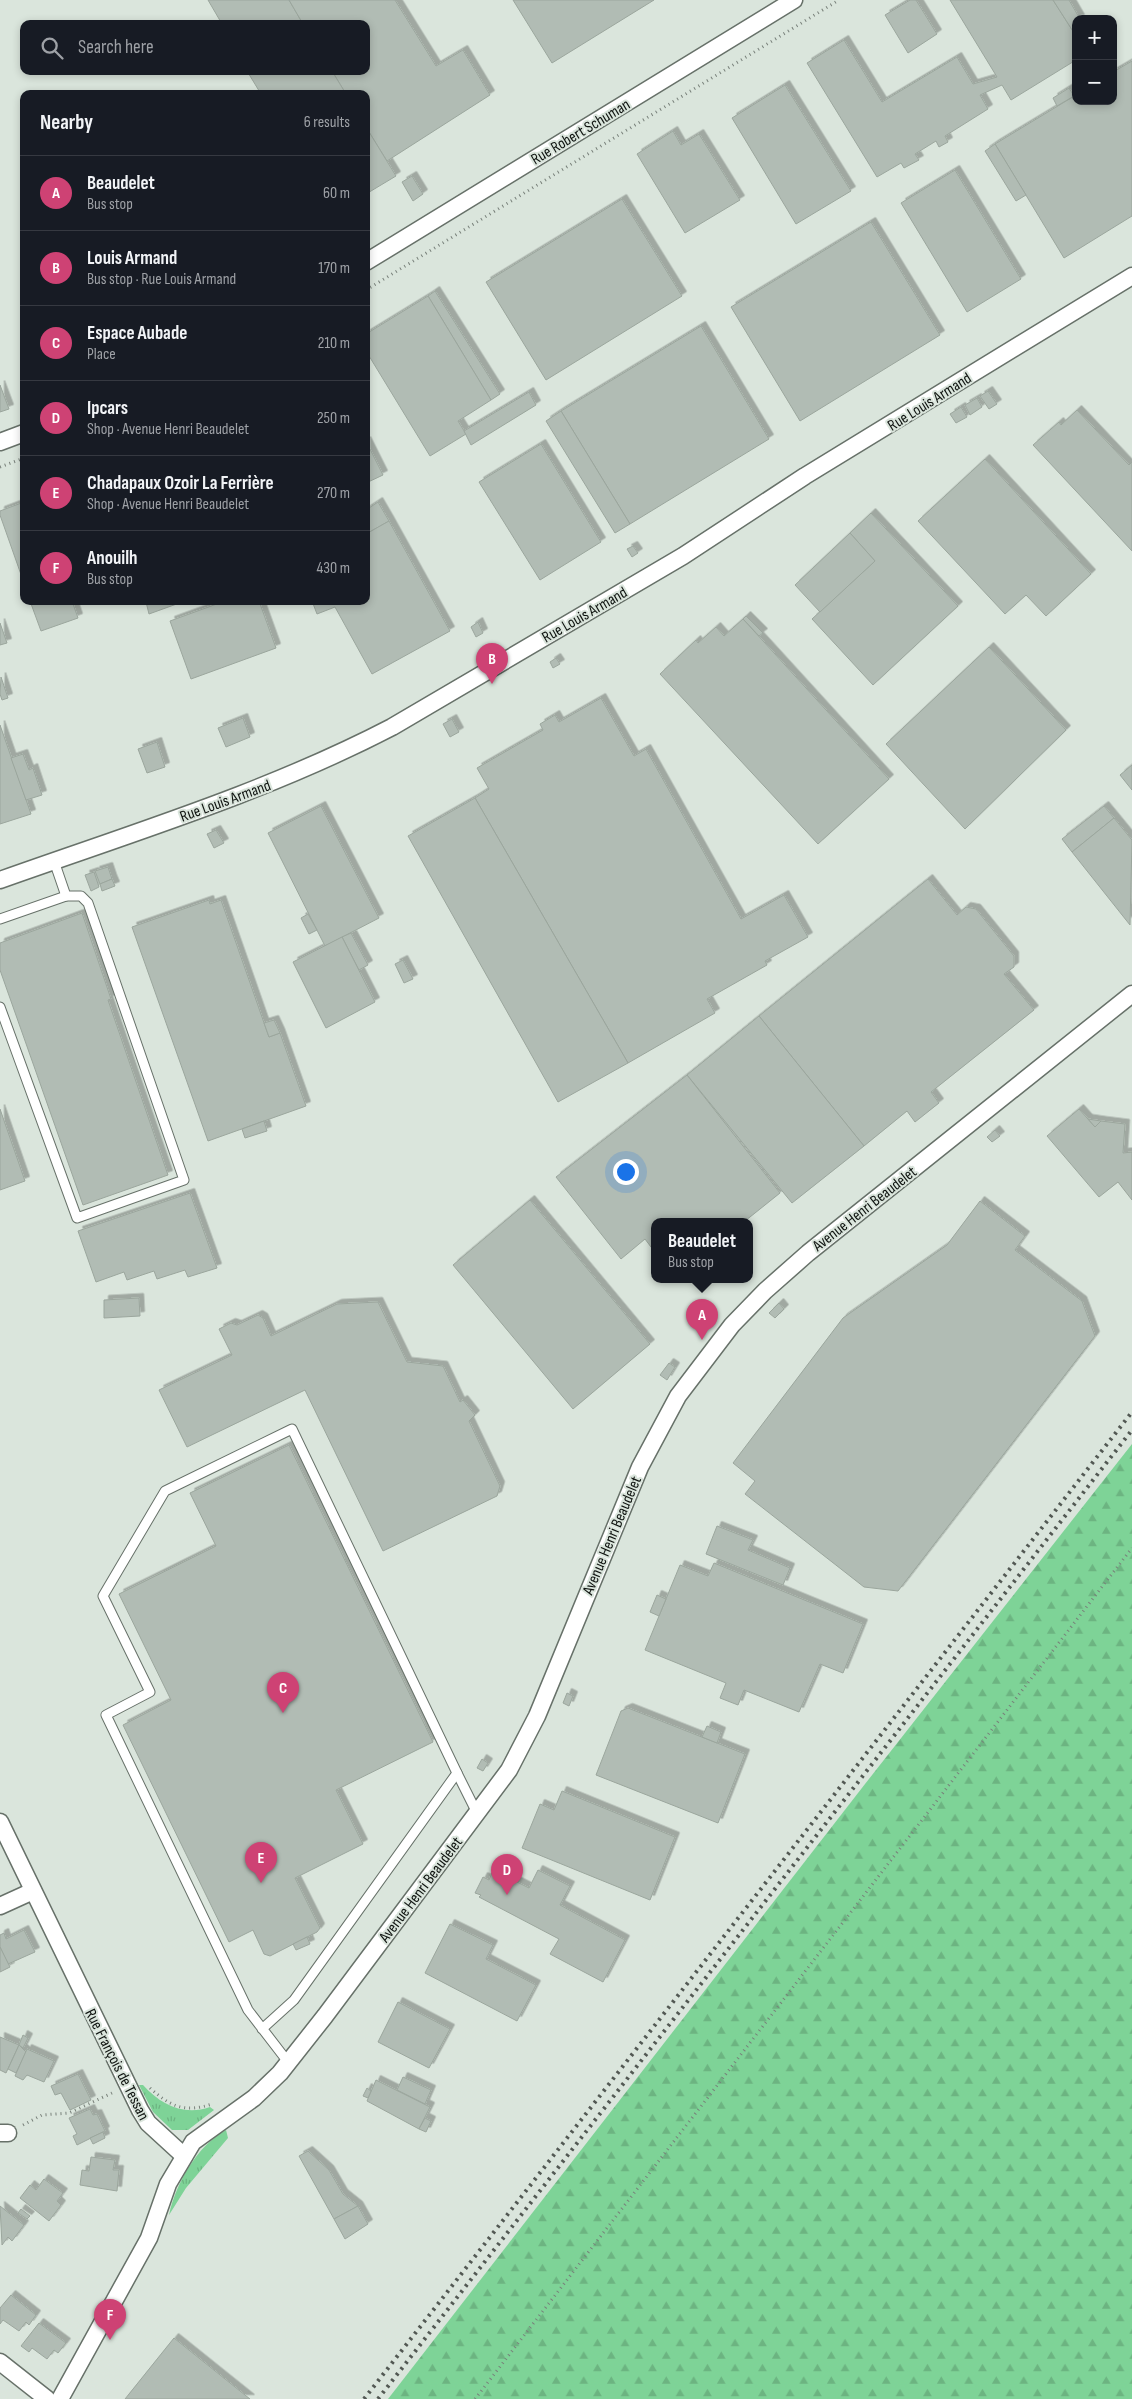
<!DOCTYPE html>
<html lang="en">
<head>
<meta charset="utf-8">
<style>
  body { margin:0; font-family:"Sofia Sans Condensed",sans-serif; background:#20242c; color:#f1f3f6 }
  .controls { position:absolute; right:15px; top:15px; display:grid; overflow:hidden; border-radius:10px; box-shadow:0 2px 8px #0003 }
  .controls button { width:45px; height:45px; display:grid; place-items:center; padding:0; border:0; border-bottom:1px solid #363941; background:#171b24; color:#f1f3f6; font:25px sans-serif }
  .you { position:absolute; left:625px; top:1171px; width:18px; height:18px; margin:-12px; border:4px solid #fff; border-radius:50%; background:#1a73e8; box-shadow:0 0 0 8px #1a73e833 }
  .badge { display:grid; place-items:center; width:32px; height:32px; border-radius:50%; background:#ce4274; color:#fff; font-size:16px; font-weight:700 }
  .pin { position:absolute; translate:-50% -41px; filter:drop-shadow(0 1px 2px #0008) }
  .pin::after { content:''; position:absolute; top:26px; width:18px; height:15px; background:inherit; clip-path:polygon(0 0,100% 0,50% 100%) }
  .popup { position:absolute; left:651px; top:1218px; width:102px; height:65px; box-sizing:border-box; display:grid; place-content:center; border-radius:10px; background:#171b24; filter:drop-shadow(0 1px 4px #0005); font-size:16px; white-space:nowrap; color:#9ea1a6 }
  .popup b { font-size:19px; color:#f1f3f6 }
  .popup::after { content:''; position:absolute; left:50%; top:100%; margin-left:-10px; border:10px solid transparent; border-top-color:#171b24 }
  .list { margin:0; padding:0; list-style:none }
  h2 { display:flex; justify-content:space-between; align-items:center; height:65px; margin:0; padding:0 20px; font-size:21px }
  h2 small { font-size:16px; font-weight:400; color:#9ea1a6 }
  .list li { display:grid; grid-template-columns:32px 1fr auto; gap:15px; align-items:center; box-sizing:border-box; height:75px; padding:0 20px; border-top:1px solid #363941 }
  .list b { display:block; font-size:19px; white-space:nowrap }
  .list p { margin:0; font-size:16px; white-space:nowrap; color:#9ea1a6 }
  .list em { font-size:16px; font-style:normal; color:#9ea1a6 }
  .icon { flex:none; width:28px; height:28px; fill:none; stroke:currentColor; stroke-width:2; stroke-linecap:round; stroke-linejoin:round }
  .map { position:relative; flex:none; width:1132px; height:2399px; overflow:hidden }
  .search { position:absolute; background:#171b24; box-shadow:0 2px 8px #0003; left:20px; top:20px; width:350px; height:55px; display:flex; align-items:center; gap:12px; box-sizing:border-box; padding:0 18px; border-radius:10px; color:#9ea1a6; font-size:19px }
  .panel { position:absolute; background:#171b24; box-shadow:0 2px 8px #0003; left:20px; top:90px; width:350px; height:515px; border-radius:10px }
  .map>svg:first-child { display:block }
  .grass { fill:url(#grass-tufts) }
  .forest { fill:url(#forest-firs) }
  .building { fill:#b1bcb4; stroke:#9ba69d; filter:url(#shadow) }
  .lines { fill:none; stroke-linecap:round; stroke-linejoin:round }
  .service-casing { stroke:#677169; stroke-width:11 }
  .minor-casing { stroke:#677169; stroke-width:19 }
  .path { stroke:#78807a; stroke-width:3; stroke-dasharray:1 4; stroke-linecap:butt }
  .service { stroke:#fff; stroke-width:9 }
  .minor { stroke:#fff; stroke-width:16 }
  .rail { stroke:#525853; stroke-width:4; stroke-dasharray:2.5 5; stroke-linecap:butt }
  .labels { text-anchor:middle; stroke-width:4; stroke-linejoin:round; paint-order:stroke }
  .street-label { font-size:16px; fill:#0e120f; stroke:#dae5dc }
</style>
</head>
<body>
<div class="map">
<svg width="1132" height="2399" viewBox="0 0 1132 2399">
  <defs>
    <pattern id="grass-tufts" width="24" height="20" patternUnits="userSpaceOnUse" patternTransform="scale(1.25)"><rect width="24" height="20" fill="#7ed397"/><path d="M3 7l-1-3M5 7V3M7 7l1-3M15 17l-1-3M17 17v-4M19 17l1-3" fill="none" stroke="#6cb481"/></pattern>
    <pattern id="forest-firs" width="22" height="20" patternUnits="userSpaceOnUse" patternTransform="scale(1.25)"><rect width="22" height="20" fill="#7ed397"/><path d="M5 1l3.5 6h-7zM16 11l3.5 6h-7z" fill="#6cb481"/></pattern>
    <filter id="shadow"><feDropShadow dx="4.5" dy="-4.5" stdDeviation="0" flood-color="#0004"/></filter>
  </defs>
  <rect width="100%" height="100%" fill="#dae5dc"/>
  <g class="grass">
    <path d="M139 2085H143C161 2105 184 2116 210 2107L214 2110 188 2130H172L153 2112Z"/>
    <path d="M226 2130 228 2138 186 2188 169 2215C176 2183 197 2146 226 2130Z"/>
  </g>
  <polygon class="forest" points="1132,1444 1132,2399 388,2399 865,1784"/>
  <g class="building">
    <polygon points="208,0 289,0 303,24 222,24"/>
    <polygon points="289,0 395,0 436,66 463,50 490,95 387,161 366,127 366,94 346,94 332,71 366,71 366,24 303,24"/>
    <polygon points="513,0 654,0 552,63"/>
    <polygon points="910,0 916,0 937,34 908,53 885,15"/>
    <polygon points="950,0 1053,0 1076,36 1076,60 1011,100 1002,85 980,95 988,109 945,136 948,142 939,147 936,141 915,154 919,160 904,168 901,163 877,177 807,63 844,40 882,102 957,57 973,84 997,77"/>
    <polygon points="1053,0 1069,0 1080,19 1076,19 1076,36"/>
    <polygon points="1132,61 1132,216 1064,258 995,144 1076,95 1076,101 1113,101 1113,72"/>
    <polygon points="247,71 332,71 346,94 261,94"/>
    <polygon points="785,85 851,191 796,224 732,118"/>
    <polygon points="1069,88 1074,96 1057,106 1053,98"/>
    <polygon points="366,127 396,176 366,194"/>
    <polygon points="673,131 681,145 699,134 740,200 685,233 637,154"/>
    <polygon points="995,144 1026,195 1016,201 985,151"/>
    <polygon points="955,170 1021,279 967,312 901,203"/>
    <polygon points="412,176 423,194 413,201 402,182"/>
    <polygon points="622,199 682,296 546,380 486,282"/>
    <polygon points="871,222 940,335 800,421 731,307"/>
    <polygon points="435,291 500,394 491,400 428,296"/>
    <polygon points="428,296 491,400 458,421 466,434 430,456 366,351 366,334"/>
    <polygon points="701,326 769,439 630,524 561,411"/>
    <polygon points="0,385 9,409 0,412"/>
    <polygon points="988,391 997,404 989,409 980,396"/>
    <polygon points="529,392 536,405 471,445 464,431"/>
    <polygon points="977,398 982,407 970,415 965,405"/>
    <polygon points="961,407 967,417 956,423 950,414"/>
    <polygon points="1077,410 1129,465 1132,462 1132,551 1033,445 1059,422 1061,425"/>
    <polygon points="561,411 630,524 615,533 546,421"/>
    <polygon points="366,441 383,475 366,483"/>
    <polygon points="541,444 601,542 540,580 479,482"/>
    <polygon points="985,459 1091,574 1046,616 1026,595 1005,614 918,521"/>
    <polygon points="24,502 24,583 0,515 0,511"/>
    <polygon points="378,502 389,521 366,534 366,510"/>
    <polygon points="871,513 958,606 873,685 812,619 875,561 850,533"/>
    <polygon points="389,521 450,631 372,674 335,607 317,614 312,601 366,601 366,534"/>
    <polygon points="850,533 875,561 820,612 795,585"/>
    <polygon points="633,546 638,553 632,557 627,549"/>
    <polygon points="30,601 72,601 78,618 41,631"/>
    <polygon points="149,601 185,601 149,614 146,602"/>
    <polygon points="225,601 259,601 276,648 191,679 170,621"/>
    <polygon points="746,616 763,633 759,636 743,619"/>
    <polygon points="743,619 889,779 818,844 660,674 696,640 698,643 716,627 724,636"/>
    <polygon points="478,622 483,633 476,637 471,627"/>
    <polygon points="0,623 7,643 0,645"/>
    <polygon points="989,647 1066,730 965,829 886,744"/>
    <polygon points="556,658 560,664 553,668 550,662"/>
    <polygon points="1,677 8,698 2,700 0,694"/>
    <polygon points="601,698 634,756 646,749 741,919 784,895 808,937 765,961 767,965 707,999 715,1013 628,1063 475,798 489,789 477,768 543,730 540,724 555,715 559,722"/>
    <polygon points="243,718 250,737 226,747 218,728"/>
    <polygon points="452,719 459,732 450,737 443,724"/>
    <polygon points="0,725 31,814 0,824"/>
    <polygon points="157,742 165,767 147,773 138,749"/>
    <polygon points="23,754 29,770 33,768 42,795 26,800 11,758"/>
    <polygon points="1132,765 1132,790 1120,775"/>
    <polygon points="475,798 628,1063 558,1102 408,836"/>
    <polygon points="321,806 379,918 325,946 268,833"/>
    <polygon points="1104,806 1114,818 1072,852 1062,839"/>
    <polygon points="1114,818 1132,840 1130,925 1072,852"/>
    <polygon points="216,830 224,843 214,848 207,834"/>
    <polygon points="108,867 112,879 100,884 95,871"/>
    <polygon points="94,872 99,887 91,891 85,875"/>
    <polygon points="112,879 115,886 102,891 100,884"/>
    <polygon points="928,879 957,915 966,907 976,909 1014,956 1014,967 1004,974 1034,1010 931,1092 939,1103 915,1122 907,1111 864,1146 759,1016"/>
    <polygon points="209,900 210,904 221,900 269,1037 280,1033 306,1106 208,1141 132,927"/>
    <polygon points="82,913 111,999 108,1000 168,1175 83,1205 0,970 0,943"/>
    <polygon points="308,914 317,930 309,934 301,918"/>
    <polygon points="351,933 368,965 359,970 342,937"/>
    <polygon points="342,937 375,1002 326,1028 293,962"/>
    <polygon points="403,960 413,979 404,983 395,964"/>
    <polygon points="759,1016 864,1146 792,1203 687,1075"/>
    <polygon points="274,1020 280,1033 269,1037 264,1023"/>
    <polygon points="687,1075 780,1193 745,1221 654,1221 654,1251 645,1239 621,1259 556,1177"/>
    <polygon points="0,1109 25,1181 0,1190"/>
    <polygon points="1079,1109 1095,1127 1101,1121 1125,1124 1123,1153 1132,1152 1132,1200 1118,1182 1099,1197 1047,1136"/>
    <polygon points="1088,1119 1101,1121 1095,1127"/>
    <polygon points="264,1121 267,1131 245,1138 242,1129"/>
    <polygon points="995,1130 1000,1136 992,1142 987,1137"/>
    <polygon points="190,1193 217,1268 188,1277 185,1270 157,1279 154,1271 127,1280 124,1272 96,1282 78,1231"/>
    <polygon points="530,1200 650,1344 573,1409 453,1265"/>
    <polygon points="980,1201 1025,1236 1015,1250 1082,1301 1095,1336 898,1591 864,1587 745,1494 755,1481 733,1463 843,1318 947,1245"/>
    <polygon points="139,1298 140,1316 104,1318 104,1300"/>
    <polygon points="378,1302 407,1362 443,1366 460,1402 463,1400 475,1415 469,1421 500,1486 497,1496 383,1551 305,1390 187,1447 159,1390 232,1355 219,1329 231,1323 237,1325 258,1315 263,1318 271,1336 337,1304"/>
    <polygon points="779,1303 784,1309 775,1318 769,1313"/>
    <polygon points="669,1363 675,1367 667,1380 660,1375"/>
    <polygon points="289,1445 433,1742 336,1790 363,1844 295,1878 320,1928 317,1932 270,1956 264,1954 253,1930 229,1942 123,1725 171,1700 119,1594 216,1546 190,1493"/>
    <polygon points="717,1526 753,1540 748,1550 790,1568 783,1585 706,1554"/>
    <polygon points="714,1563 863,1624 843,1673 820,1664 799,1712 744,1690 738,1705 720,1698 726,1683 645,1650 680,1565 708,1576"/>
    <polygon points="657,1595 666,1599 659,1616 650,1612"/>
    <polygon points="567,1693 573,1696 569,1706 563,1703"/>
    <polygon points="628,1708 745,1754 718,1823 596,1775 621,1711"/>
    <polygon points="707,1726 721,1732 717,1743 702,1737"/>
    <polygon points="482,1759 488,1763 483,1771 477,1768"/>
    <polygon points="562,1791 675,1837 650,1900 522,1848 540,1804 554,1810"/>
    <polygon points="493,1870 529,1888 538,1870 570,1886 560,1905 625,1940 603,1982 550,1954 559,1939 479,1897 481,1895 475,1893 483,1877 489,1880"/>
    <polygon points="450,1924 493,1945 486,1959 536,1985 517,2021 425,1973"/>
    <polygon points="24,1930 35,1952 8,1964 0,1947 0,1935 4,1933 6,1939"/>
    <polygon points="307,1937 310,1944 296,1950 293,1944"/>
    <polygon points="0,1947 10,1967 0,1972"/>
    <polygon points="398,2002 450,2029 429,2068 378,2042"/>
    <polygon points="23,2035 28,2038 23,2048 19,2045"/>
    <polygon points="0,2037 19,2045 6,2073 0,2070"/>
    <polygon points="19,2045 26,2052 16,2073 8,2069"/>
    <polygon points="27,2049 54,2061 44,2082 27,2075 23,2080 15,2076"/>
    <polygon points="78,2074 91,2100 70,2110 61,2093 55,2095 51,2086"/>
    <polygon points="403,2077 431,2090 425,2104 397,2090"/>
    <polygon points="376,2080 430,2107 419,2129 367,2101"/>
    <polygon points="367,2088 371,2091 368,2098 363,2096"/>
    <polygon points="90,2109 93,2115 97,2114 105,2131 77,2145 73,2136 77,2134 69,2118"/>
    <polygon points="425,2118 431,2121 426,2132 419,2129"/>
    <polygon points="103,2132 105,2138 93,2144 90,2138"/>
    <polygon points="308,2151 329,2170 343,2194 358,2206 334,2219 299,2156"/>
    <polygon points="91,2157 115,2160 113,2170 119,2170 117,2191 80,2185 82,2170 89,2171"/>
    <polygon points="44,2179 63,2193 57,2201 61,2205 49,2221 20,2198 30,2185 36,2190"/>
    <polygon points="0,2206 24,2225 12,2241 8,2237 2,2245"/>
    <polygon points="358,2206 368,2224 345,2239 334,2219"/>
    <polygon points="21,2209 30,2216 27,2219 18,2213"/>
    <polygon points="11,2295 36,2315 29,2325 26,2322 19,2331 3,2320 0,2324 0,2308"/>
    <polygon points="39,2323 66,2343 58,2353 54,2350 47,2359 32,2348 29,2352 21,2346"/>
    <polygon points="174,2338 250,2399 125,2399"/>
  </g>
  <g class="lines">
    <defs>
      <g id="service">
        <polyline points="0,919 66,896"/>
        <polyline points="0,1007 77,1218 184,1180 88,903 81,896 66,896 54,861"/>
        <polyline points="457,1773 477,1813"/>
        <polyline points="262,2029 294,2000 457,1773 292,1429 165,1491 103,1596 150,1692 106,1715 248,2010 288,2062"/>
      </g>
      <g id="minor">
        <polyline points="366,262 794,0"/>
        <polyline points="0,442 24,433"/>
        <path d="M0 880C132 833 267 792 392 727L683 556 805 476 1132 276"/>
        <polyline points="0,1822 140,2110 148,2123 184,2156"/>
        <polyline points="0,1906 33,1891"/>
        <polyline points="0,2133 8,2133"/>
        <polyline points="0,2362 47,2399"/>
        <polyline points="60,2399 149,2238 168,2184 193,2142 254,2098 280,2073 325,2016 509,1770 537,1716 640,1467 678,1396 732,1325 765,1291 808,1253 1132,994"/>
      </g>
    </defs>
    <use href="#service" class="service-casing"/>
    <use href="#minor" class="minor-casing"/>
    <g class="path">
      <polyline points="366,290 839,0"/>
      <polyline points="0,467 24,458"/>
      <path d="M150 2088C171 2107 185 2113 212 2104"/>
      <polyline points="23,2125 42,2115 69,2113 112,2093"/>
      <polyline points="475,2399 1132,1548"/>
    </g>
    <use href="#service" class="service"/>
    <use href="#minor" class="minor"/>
    <g class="rail">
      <polyline points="364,2399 1132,1412"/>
      <polyline points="378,2399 1132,1430"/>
    </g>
  </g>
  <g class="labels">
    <g class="street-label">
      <text transform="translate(580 131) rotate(-31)" y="6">Rue Robert Schuman</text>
      <text transform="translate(929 401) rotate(-32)" y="6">Rue Louis Armand</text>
      <text transform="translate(584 614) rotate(-30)" y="6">Rue Louis Armand</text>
      <text transform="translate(225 800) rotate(-20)" y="6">Rue Louis Armand</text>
      <text transform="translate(864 1208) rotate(-38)" y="6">Avenue Henri Beaudelet</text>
      <text transform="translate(611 1535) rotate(-67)" y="6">Avenue Henri Beaudelet</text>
      <text transform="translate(420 1889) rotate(-53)" y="6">Avenue Henri Beaudelet</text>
      <text transform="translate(118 2064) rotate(63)" y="6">Rue François de Tessan</text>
    </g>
  </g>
</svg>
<div class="controls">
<button>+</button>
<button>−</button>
</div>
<div class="you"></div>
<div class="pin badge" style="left:702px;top:1340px">A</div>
<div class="popup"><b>Beaudelet</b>Bus stop</div>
<div class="pin badge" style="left:492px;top:684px">B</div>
<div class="pin badge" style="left:283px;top:1713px">C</div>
<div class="pin badge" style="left:507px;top:1895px">D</div>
<div class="pin badge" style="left:261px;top:1883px">E</div>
<div class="pin badge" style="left:110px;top:2340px">F</div>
<div class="search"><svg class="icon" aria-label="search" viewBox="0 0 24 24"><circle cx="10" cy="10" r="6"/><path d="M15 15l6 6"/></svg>Search here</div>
<section class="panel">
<h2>Nearby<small>6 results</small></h2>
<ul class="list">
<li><span class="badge">A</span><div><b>Beaudelet</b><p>Bus stop</p></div><em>60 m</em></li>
<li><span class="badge">B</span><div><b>Louis Armand</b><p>Bus stop · Rue Louis Armand</p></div><em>170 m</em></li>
<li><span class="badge">C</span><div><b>Espace Aubade</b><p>Place</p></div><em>210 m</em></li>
<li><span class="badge">D</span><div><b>Ipcars</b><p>Shop · Avenue Henri Beaudelet</p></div><em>250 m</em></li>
<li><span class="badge">E</span><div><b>Chadapaux Ozoir La Ferrière</b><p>Shop · Avenue Henri Beaudelet</p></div><em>270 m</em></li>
<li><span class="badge">F</span><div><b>Anouilh</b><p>Bus stop</p></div><em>430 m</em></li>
</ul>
</section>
</div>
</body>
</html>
